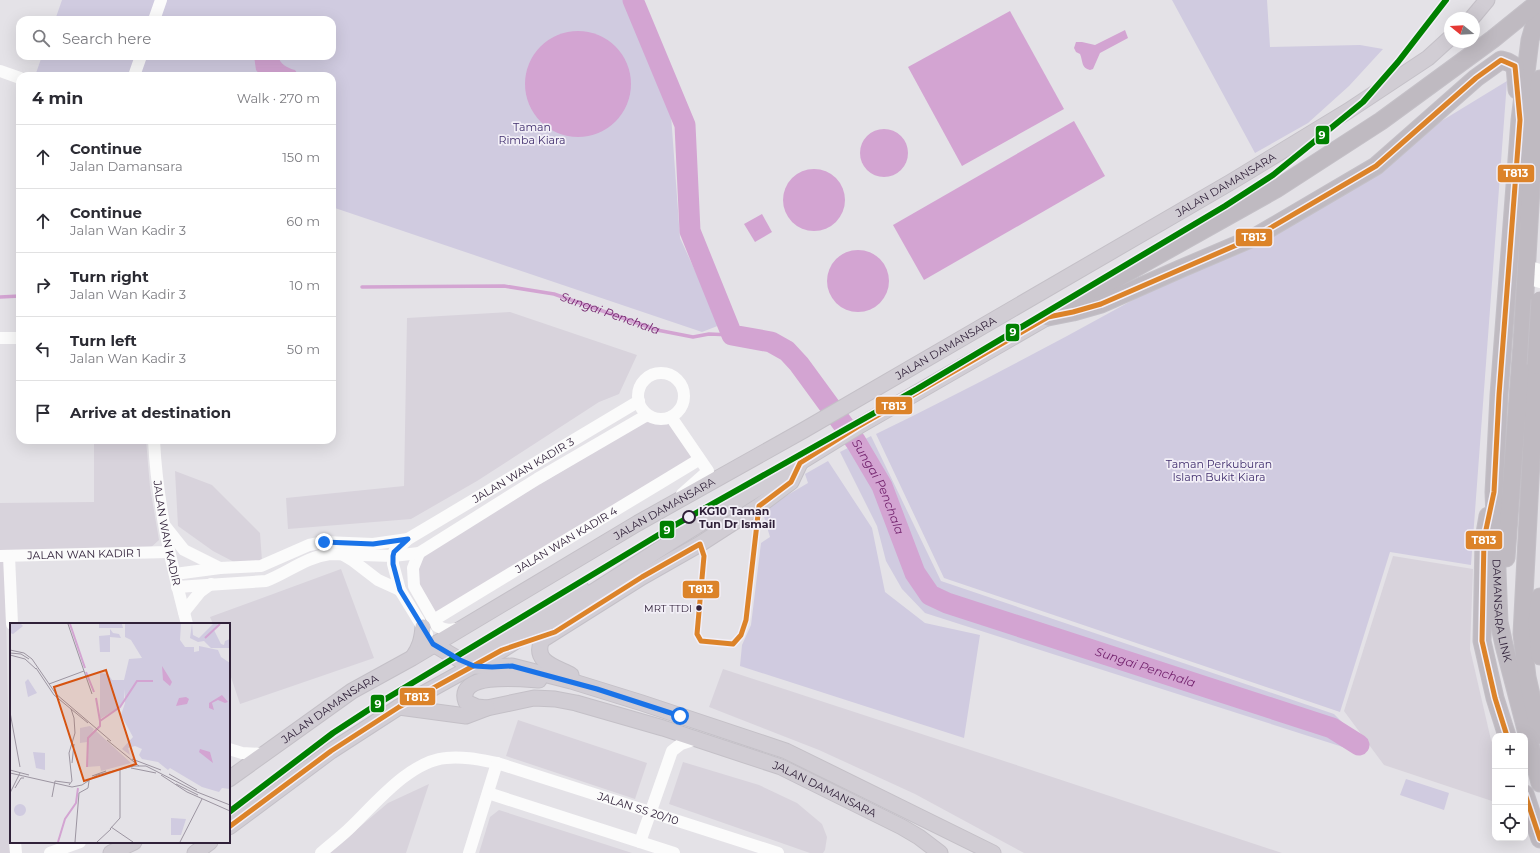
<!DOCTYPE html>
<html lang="en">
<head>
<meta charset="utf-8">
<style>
  body { margin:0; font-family:Montserrat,sans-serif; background:#f7f7f7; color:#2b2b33 }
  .controls { position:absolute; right:12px; bottom:12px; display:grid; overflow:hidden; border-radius:8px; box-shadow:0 4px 16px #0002 }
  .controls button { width:36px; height:36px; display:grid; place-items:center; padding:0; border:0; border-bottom:1px solid #e1e1e2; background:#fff; color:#2b2b33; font:20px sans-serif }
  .compass { position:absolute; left:1444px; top:12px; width:36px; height:36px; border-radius:50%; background:#fff; box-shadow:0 4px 16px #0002; rotate:288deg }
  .stop { position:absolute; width:12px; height:12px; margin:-9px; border:3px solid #1a73e8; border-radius:50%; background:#fff }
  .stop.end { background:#1a73e8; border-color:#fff; box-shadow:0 1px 4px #0008 }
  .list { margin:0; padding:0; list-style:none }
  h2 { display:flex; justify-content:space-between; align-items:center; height:52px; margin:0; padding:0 16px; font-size:17px }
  h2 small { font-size:13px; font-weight:400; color:#7c7c81 }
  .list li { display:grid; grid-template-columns:26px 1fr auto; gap:12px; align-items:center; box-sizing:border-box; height:64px; padding:0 16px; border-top:1px solid #e1e1e2 }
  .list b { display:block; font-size:15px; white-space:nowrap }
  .list p { margin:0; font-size:13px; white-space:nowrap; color:#7c7c81 }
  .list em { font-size:13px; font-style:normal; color:#7c7c81 }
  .icon { flex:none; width:22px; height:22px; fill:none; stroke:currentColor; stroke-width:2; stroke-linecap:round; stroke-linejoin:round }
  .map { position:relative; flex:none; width:1540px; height:853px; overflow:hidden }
  .search { position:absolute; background:#fff; box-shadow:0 4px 16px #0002; left:16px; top:16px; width:320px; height:44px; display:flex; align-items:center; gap:10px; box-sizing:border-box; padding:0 14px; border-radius:12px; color:#7c7c81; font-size:15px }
  .panel { position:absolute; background:#fff; box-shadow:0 4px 16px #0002; left:16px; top:72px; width:320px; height:372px; border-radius:12px }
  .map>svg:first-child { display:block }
  .built { fill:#d8d3dc }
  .green { fill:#d0cbe0 }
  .water { fill:#d3a4d2 }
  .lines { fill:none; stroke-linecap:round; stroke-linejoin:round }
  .stream { stroke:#d3a4d2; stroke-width:3.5 }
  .river { stroke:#d3a4d2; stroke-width:21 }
  .major-casing { stroke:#c4c0c7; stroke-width:17 }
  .highway-casing { stroke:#c4c0c7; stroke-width:19 }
  .minor { stroke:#fbfbfb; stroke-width:12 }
  .major { stroke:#d1cdd4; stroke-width:15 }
  .highway { stroke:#bfbac1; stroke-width:17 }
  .highway-bridge-casing { stroke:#c4c0c7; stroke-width:19; stroke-linecap:butt }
  .highway-bridge { stroke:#bfbac1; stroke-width:17 }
  .bus-1-casing { stroke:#f2eff7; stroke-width:8 }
  .bus-1 { stroke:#dc8329; stroke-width:5 }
  .metro-1-casing { stroke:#f2eff7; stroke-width:9 }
  .metro-1 { stroke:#008000; stroke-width:6 }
  .route { stroke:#1a73e8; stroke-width:5 }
  .stop-dot { fill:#f2eff7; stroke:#302139; stroke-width:2 }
  .bus-dot { fill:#302139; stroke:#f2eff7; stroke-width:1.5 }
  .labels { text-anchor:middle; stroke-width:3.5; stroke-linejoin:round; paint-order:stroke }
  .bus-label { font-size:10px; fill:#302139; stroke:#f2eff7; text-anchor:end }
  .park-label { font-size:11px; fill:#402e6d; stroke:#f2eff7 }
  .street-label { font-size:11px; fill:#302139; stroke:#f2eff7 }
  .stop-label { font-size:11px; font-weight:bold; fill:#302139; stroke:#f2eff7; text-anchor:start }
  .water-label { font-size:12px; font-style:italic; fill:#711f6b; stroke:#f2eff7 }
  .inset-river { fill:none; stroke:#d3a4d2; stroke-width:2 }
  .inset-road { fill:none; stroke:#9c95a1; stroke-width:1 }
  .view { fill:#d65310; fill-opacity:0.15; stroke:#d65310; stroke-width:2 }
  .inset-edge { fill:none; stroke:#302139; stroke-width:2 }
  .line-badge { stroke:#f2eff7; stroke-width:1.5 }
  .badge-label { font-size:11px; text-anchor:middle; font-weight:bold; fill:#fff }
</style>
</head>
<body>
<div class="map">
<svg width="1540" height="853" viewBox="0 0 1540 853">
  <rect width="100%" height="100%" fill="#e4e2e7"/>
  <g class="built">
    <polygon points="510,312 637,355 619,394 599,402 477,481 411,519 288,529 286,498 404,486 407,318"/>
    <polygon points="644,422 674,424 695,458 435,613 418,584 417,569 422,555"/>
    <polygon points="94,440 146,440 150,487 159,540 149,549 0,551 0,503 94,502"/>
    <polygon points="175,471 212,485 260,533 262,561 236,563 213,551 178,526"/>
    <polygon points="1393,556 1473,569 1470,649 1491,740 1495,749 1495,802 1384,765 1344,711"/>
    <polygon points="0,562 5,562 11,853 0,853"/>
    <polygon points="341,569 374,658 240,704 229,671 229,624 213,624 210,617"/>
    <polygon points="723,669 995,758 1282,853 1024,853 915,794 819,750 709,707"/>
    <polygon points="518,720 647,763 635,799 506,756"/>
    <polygon points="683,762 759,785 797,803 822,824 827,837 825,850 823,853 810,853 669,804"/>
    <polygon points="429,784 406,853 329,853 388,803"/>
    <polygon points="499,810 632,853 479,853 490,817"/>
  </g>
  <g class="green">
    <polygon points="62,0 627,0 671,115 680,238 720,325 702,332 332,207 332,76 35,76 42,56 332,56 332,20 55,20"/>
    <polygon points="1172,0 1267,0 1270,47 1360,45 1383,49 1349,86 1308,123 1255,153"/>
    <path d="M1507 81 1471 565 1390 552 1340 712 944 578 876 434C1093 328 1301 207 1507 81Z"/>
    <polygon points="871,436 941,581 1334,714 1353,733 1349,749 925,613 902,589 886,561 877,526 840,452"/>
    <polygon points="828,461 872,528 885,592 925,623 980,635 964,738 740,666 742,645 751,625 761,543 770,537 762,510 808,483 805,474"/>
    <polygon points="1406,779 1449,793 1444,810 1400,795"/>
  </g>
  <g class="water">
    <polygon points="1010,11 1064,109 962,166 908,67"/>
    <path d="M1125 30 1128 38 1100 53 1093 69 1090 70C1081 68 1083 61 1080 54L1076 52 1074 48 1076 42H1082L1095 45Z"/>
    <circle cx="578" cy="84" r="53"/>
    <path d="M254 56H278C280 64 287 68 295 70L299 76H261L256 70Z"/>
    <polygon points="1074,121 1105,176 924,280 893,225"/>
    <circle cx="884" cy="153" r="24"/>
    <circle cx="814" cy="200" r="31"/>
    <polygon points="762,214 772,232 755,242 744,224"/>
    <circle cx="858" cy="281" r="31"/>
  </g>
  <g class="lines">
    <g class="stream">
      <path id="s1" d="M362 287 504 286 554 294 657 330 693 337 709 334 732 335"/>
      <polyline points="0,297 20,296"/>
    </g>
    <path class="river" id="s2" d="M633 0 685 125 690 231 732 335 771 342 787 351 799 364 856 442 882 486 915 573 930 595 947 603 1332 728 1359 745"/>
    <defs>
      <g id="major">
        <polyline points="1472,18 1487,0"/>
        <polyline points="433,644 460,660 474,666 492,667 512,666 571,681 642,703 786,751 993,853"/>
        <path d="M413 657C420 647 422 639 423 627"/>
        <polyline points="460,660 581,588"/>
        <path d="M571 675C556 667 532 662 542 640L642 577 700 544 759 506 791 482 800 463"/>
        <path id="s8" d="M399 707 466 716 487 708 534 698 555 699 576 703 663 728 781 767 902 827 919 837 940 853"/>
        <path d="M487 708 477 707 466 702C455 671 525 679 539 680"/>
        <path id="s9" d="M229 779 352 691 412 658 638 523 804 430 1231 182 1348 111 1428 58 1450 38"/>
        <polyline points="229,827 331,751 399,707 502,650 674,540 859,426 1048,317"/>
        <polyline points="111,853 134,842"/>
        <polyline points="195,853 210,842"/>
      </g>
      <g id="highway">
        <path id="s10" d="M1540 5 1530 40 1520 120 1499 395 1494 492 1499 622 1504 645 1540 783"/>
        <polyline points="1064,308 1276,189 1381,121 1493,39 1540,1"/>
        <polyline points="1048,317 1073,312 1101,304 1180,269 1255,237 1376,166 1476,78 1501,60 1508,62 1515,66 1517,90"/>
        <polyline points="1536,365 1522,634 1527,677 1540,735"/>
        <polyline points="1488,516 1484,539 1482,641 1495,698 1507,736"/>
        <polyline points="1506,558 1522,344 1535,120 1540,79"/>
        <polyline points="1540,597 1537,622 1540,656"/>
        <polyline points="1525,794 1540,839"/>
      </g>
    </defs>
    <use href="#major" class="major-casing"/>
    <use href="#highway" class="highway-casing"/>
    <g class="minor">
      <polyline points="154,20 161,0"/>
      <polyline points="0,71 20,78"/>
      <polyline points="134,76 141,56"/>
      <polyline points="1526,266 1540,270"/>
      <polyline points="1526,278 1540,282"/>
      <polyline points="0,338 20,338"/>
      <circle cx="661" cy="396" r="23"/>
      <polyline points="671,417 708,471 682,494"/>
      <path id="s3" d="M154 440C157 503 171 563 187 624"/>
      <polyline points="165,526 184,550 220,568"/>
      <path d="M419 553 413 568 414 586 437 626C446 631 451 630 460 628"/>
      <polyline points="342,554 352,560 378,580 400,590"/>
      <path id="s4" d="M0 556 169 552"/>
      <polyline points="9,556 12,624"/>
      <polyline points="175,574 220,568 261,566 309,545 324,542 373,544 408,539"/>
      <path d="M177 587 266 581C289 572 306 557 330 554L393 556 419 553 537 479 647 415"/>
      <polyline points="184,612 200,592 211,584"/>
      <path id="s5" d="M432 618H437L695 462 698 457"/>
      <path id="s6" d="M427 634 400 590 393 564V556L394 552 408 539 639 401"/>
      <polyline points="229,749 242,753 263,754"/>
      <polyline points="488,793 674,853"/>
      <polyline points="15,842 16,853"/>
      <polyline points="640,842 672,751 681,744 696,739"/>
      <polyline points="50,853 80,842"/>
      <path id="s7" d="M321 853C331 844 342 836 351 827 376 803 410 761 446 758 463 756 481 760 497 763L778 853"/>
      <polyline points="469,853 497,763"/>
    </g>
    <use href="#major" class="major"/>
    <use href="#highway" class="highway"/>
    <defs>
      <polyline id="highway-bridge" points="1536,365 1540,300"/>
    </defs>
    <use href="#highway-bridge" class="highway-bridge-casing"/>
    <use href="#highway-bridge" class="highway-bridge"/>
    <defs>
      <g id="bus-1">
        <polyline points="1525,794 1540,839"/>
        <polyline points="229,827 331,751 399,707 502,650 555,632 642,577 700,544 704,556 697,634 701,641 733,644 741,635 746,620 759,506 791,482 800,463 859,426 1048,317 1073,312 1101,304 1255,237 1376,166 1476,78 1501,60 1515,66 1520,120 1499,395 1494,492 1484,539 1482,641 1495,698 1507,736"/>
      </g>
    </defs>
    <use href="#bus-1" class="bus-1-casing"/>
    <use href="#bus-1" class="bus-1"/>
    <defs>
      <polyline id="metro-1" points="229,812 333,733 379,703 675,525 917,389 1225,206 1273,175 1363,102 1398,62 1446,0"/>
    </defs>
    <use href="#metro-1" class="metro-1-casing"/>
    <use href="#metro-1" class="metro-1"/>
  </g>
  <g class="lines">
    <polyline class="route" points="324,542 373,544 408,539 394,552 393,556 393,564 400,590 433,644 460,660 474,666 492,667 512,666 597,689 680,716"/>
  </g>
  <circle class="stop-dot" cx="689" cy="517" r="6"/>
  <circle class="bus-dot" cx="699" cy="608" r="3.5"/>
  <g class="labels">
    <g class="bus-label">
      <text x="692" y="612">MRT TTDI</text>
    </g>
    <g class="park-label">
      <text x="532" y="131">Taman<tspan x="532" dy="13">Rimba Kiara</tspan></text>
      <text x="1219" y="468">Taman Perkuburan<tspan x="1219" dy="13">Islam Bukit Kiara</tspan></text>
    </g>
    <g class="street-label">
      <text dy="4" stroke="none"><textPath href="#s9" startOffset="1161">JALAN DAMANSARA</textPath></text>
      <text dy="4" stroke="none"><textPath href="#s9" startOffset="837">JALAN DAMANSARA</textPath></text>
      <text dy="4" stroke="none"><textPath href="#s6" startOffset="244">JALAN WAN KADIR 3</textPath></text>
      <text dy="4" stroke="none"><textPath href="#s9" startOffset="513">JALAN DAMANSARA</textPath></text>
      <text dy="4" stroke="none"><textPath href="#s3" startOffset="94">JALAN WAN KADIR</textPath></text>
      <text dy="4" stroke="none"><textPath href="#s5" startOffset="156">JALAN WAN KADIR 4</textPath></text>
      <text dy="4" stroke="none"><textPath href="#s4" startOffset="84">JALAN WAN KADIR 1</textPath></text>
      <text dy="4" stroke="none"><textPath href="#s10" startOffset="609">DAMANSARA LINK</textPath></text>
      <text dy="4" stroke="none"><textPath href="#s9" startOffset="123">JALAN DAMANSARA</textPath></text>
      <text dy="4" stroke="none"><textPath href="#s8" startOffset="444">JALAN DAMANSARA</textPath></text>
      <text dy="4" stroke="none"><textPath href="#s7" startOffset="359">JALAN SS 20/10</textPath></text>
    </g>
    <g class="stop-label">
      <text x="699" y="515">KG10 Taman<tspan x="699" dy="13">Tun Dr Ismail</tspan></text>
    </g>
    <g class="water-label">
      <text dy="4" stroke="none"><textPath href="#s1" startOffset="252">Sungai Penchala</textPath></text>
      <text dy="4" stroke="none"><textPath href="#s2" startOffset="576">Sungai Penchala</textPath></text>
      <text dy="4" stroke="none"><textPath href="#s2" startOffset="924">Sungai Penchala</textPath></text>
    </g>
  </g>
  <g transform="translate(10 623)">
    <rect width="220" height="220" fill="#e4e2e7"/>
    <path d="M0 1H11L13 3 3 11 0 10ZM89 1H112L113 5H89ZM115 1H171L170 17 175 24H184V29L189 28V23L208 27 211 34 220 40V166L212 165 209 169 192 164 160 145 158 147 148 139 132 136 129 132 132 126 125 123 118 125 120 132 112 126 123 114 111 92 115 80V66L114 76 110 84 90 96V50L98 51 102 57H114L119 36 132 35 121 17 115 14ZM182 1 183 12 189 15 203 1H208L204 7 211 21 214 22 215 18 220 16V25H201L194 18 188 19 180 15ZM100 6 103 10 109 11 111 15 100 14V29H90L89 13 100 12ZM18 56 27 70 18 74 15 59ZM80 103 84 106 82 109 85 107 121 140 91 148 90 143 77 144V119L70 120V105ZM23 129 35 130V147L26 145ZM4 187a6 6 0 1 1 12 0a6 6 0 1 1-12 0ZM161 195 176 196 171 212H161Z" fill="#d0cbe0"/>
    <path d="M152 43 162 59 160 63 153 57ZM212 72 218 79 215 80 208 77 202 80 204 87 199 85V80ZM176 74 179 76 177 81 166 83 169 75ZM190 126 200 129 203 140 189 129Z" fill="#d3a4d2"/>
    <path class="inset-river" d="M60 1 75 45M195 15 210 1M76 49 84 69M86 75 90 98M77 144 78 115 90 103V98L110 84 127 58H143M48 219 55 196 66 180 68 165"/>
    <path class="inset-road" d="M0 27 14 30 22 36 46 71 101 118M0 30 11 31 19 36M0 32 15 36 26 46M26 45 44 72 78 100M74 48 82 71M39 61 74 48 58 1M0 89 10 144M97 117 129 143M122 136 151 147M62 140 64 121M121 145 146 150M0 147 19 152M0 150 62 164 72 162 87 152 124 143H136L187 169 220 182M159 151 187 167M151 152 177 169 220 188M82 153 96 148M166 161 188 172M59 162 62 158 59 130 65 110 64 95 61 86M5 165 11 155H14M0 170 10 150M42 174 45 158 60 160M101 204 123 219M100 206 110 195V146M65 219 69 170 78 165 79 158M87 219 101 206M170 219 192 176"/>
    <path class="view" d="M96 47 126 141 74 158 44 64Z"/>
    <rect width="220" height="220" class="inset-edge"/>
  </g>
  <g class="line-badge">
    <rect x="1315" y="125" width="15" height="20" rx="4" fill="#008000"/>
    <rect x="1497" y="164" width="38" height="19" rx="4" fill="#dc8329"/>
    <rect x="1235" y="228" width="38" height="19" rx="4" fill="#dc8329"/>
    <rect x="1005" y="323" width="15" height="19" rx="4" fill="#008000"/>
    <rect x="875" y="396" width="38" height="19" rx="4" fill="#dc8329"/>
    <rect x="659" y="520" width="16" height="19" rx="4" fill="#008000"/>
    <rect x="1465" y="530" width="38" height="20" rx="4" fill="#dc8329"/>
    <rect x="682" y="580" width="38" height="19" rx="4" fill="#dc8329"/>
    <rect x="399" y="687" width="37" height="19" rx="4" fill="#dc8329"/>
    <rect x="370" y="694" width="15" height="19" rx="4" fill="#008000"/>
  </g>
  <g class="badge-label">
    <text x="1322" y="139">9</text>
    <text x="1516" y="177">T813</text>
    <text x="1254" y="241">T813</text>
    <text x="1013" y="336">9</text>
    <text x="894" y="410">T813</text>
    <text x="667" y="534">9</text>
    <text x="1484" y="544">T813</text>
    <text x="701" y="593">T813</text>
    <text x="417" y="701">T813</text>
    <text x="378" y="708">9</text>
  </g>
</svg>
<div class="controls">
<button>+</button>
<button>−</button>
<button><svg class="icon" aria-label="locate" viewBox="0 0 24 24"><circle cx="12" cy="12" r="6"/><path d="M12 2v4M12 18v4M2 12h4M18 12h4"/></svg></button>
</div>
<svg class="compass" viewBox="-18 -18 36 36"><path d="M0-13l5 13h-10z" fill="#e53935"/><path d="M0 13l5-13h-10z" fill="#7c7c81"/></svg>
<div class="stop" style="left:680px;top:716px"></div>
<div class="stop end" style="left:324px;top:542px"></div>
<div class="search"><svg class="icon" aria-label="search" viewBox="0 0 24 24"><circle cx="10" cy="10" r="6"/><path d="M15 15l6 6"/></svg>Search here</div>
<section class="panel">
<h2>4 min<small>Walk · 270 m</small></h2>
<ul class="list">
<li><svg class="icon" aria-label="ahead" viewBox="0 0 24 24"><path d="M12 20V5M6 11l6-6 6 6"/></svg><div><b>Continue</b><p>Jalan Damansara</p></div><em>150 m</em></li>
<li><svg class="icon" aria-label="ahead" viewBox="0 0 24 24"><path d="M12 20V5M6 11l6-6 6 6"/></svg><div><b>Continue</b><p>Jalan Wan Kadir 3</p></div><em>60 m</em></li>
<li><svg class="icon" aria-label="right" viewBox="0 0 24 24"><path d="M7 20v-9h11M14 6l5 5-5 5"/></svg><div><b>Turn right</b><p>Jalan Wan Kadir 3</p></div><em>10 m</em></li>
<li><svg class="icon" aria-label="left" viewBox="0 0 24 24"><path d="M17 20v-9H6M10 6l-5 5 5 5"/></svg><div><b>Turn left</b><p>Jalan Wan Kadir 3</p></div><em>50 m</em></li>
<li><svg class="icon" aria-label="arrive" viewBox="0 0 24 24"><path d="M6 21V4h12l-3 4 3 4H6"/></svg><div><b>Arrive at destination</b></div></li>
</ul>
</section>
</div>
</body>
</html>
